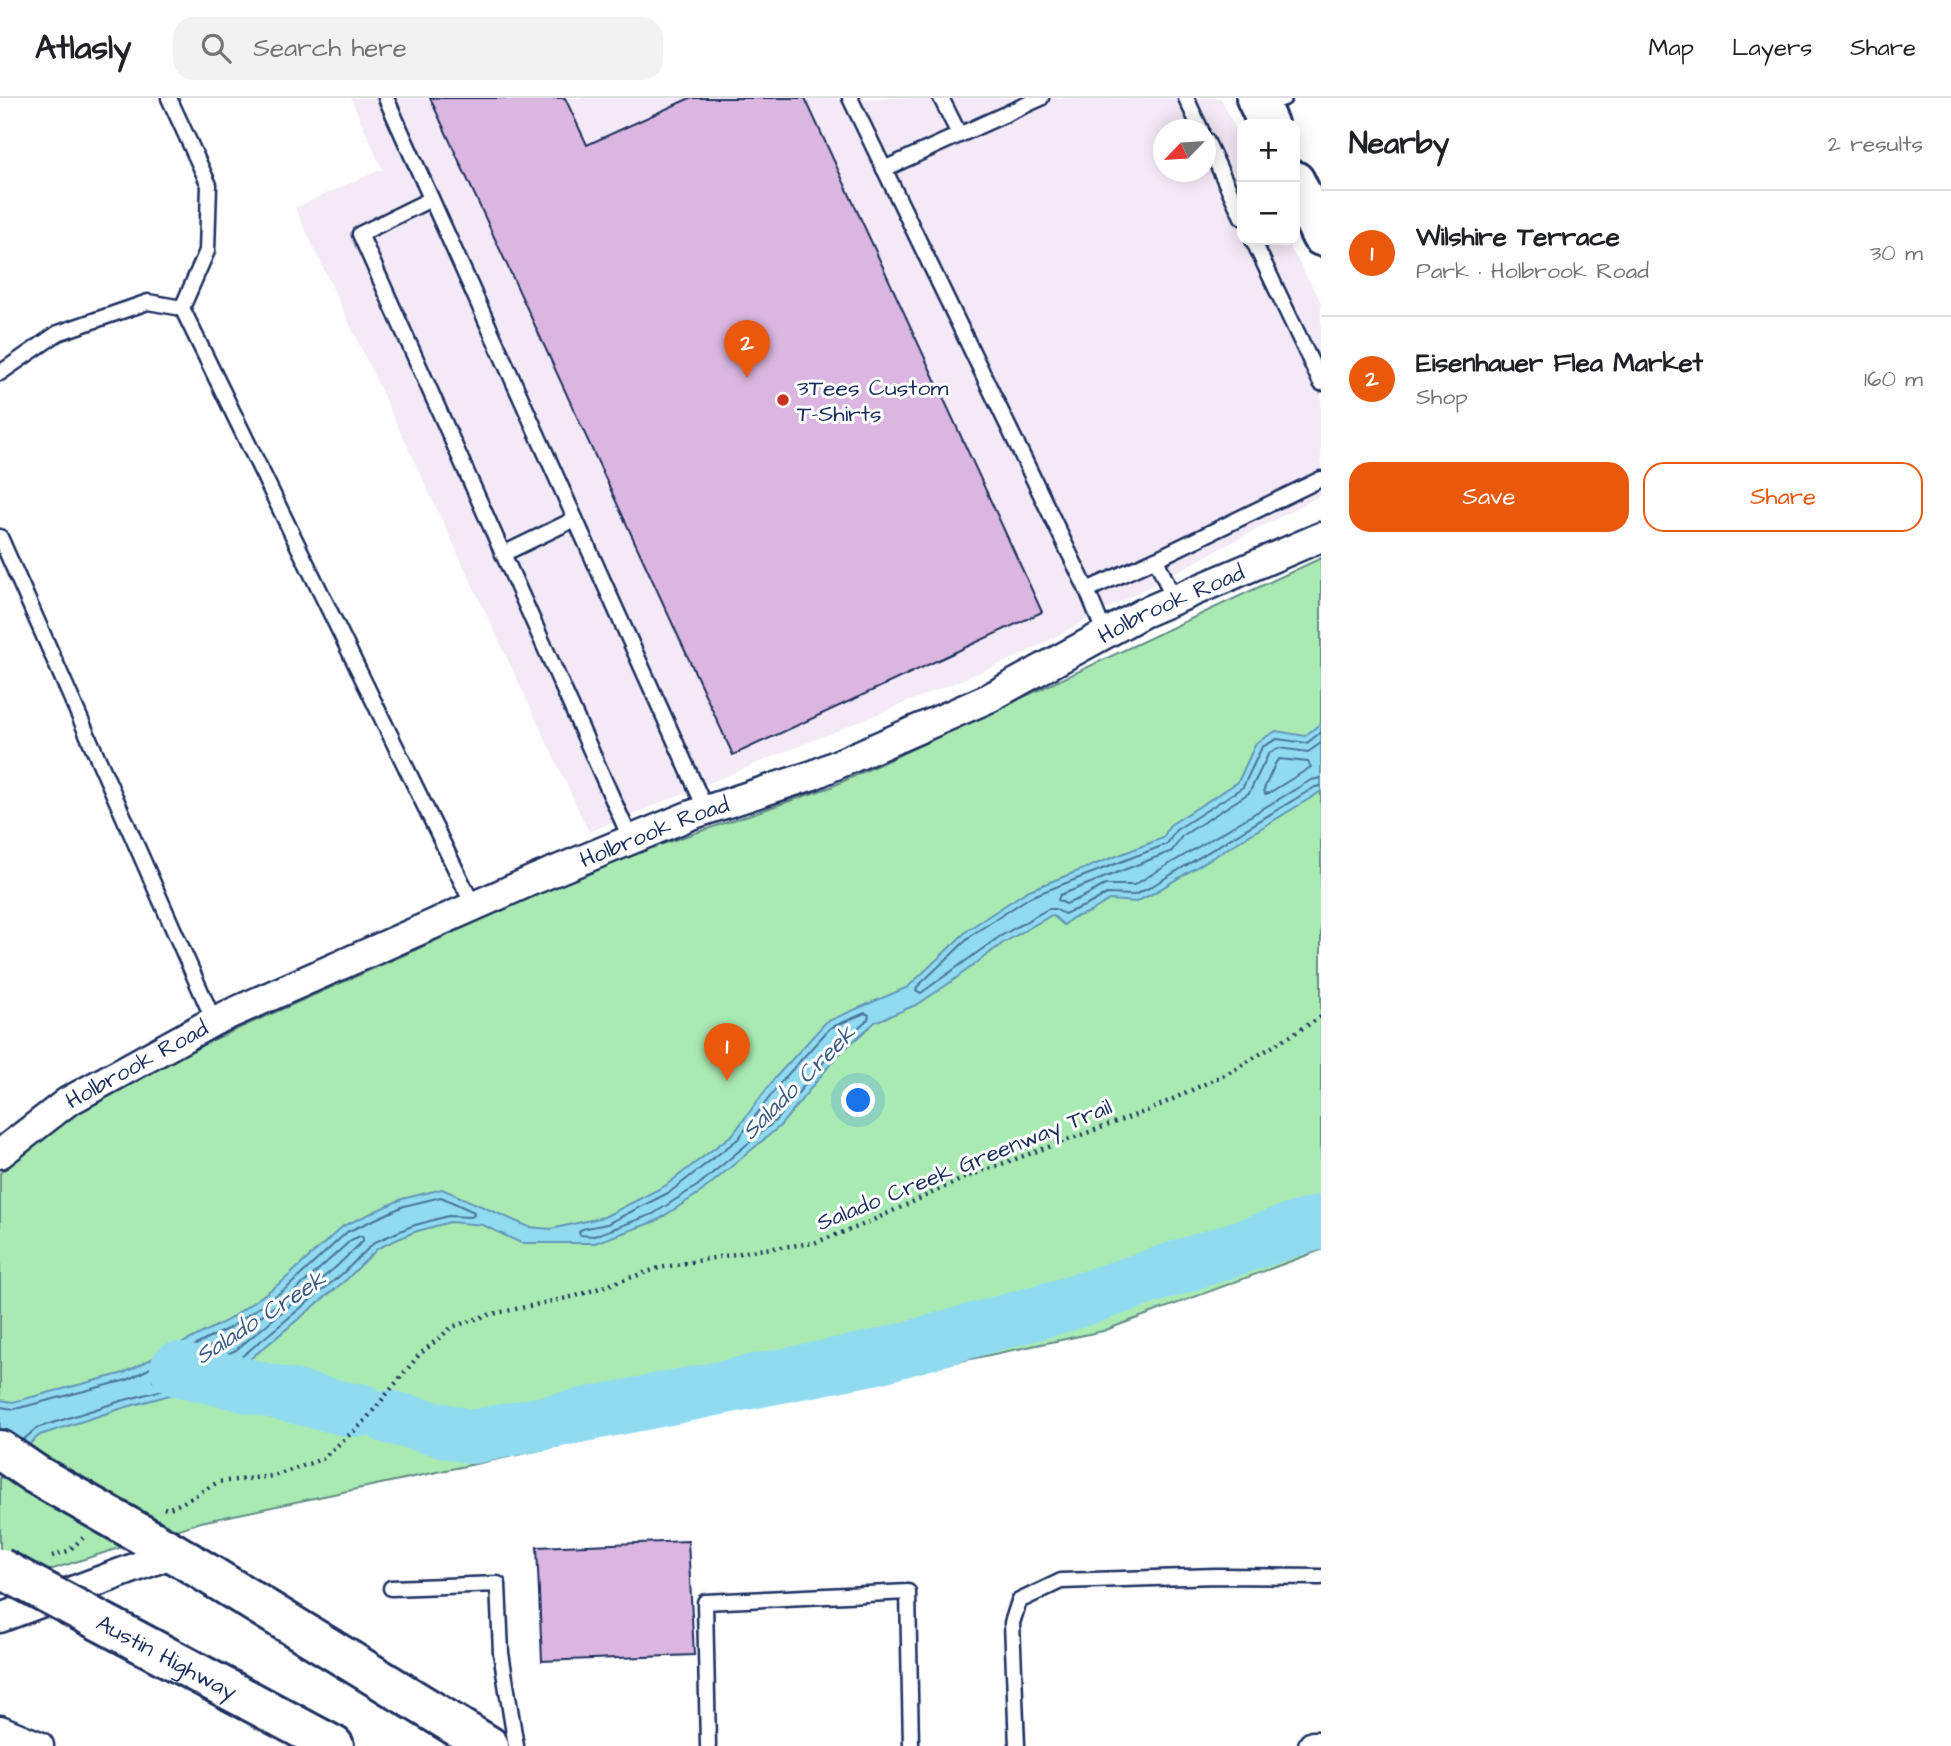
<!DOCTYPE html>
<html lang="en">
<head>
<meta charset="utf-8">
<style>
  body { margin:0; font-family:"Architects Daughter",sans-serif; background:#f2f2f2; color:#202124 }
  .controls { position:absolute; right:21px; top:21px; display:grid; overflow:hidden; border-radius:14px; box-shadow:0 4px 18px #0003 }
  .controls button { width:63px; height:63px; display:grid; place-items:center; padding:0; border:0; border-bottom:2px solid #e0e0e0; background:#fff; color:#202124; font:35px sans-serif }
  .compass { position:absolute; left:1153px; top:21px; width:63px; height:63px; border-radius:50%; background:#fff; box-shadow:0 4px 18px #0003; rotate:245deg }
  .you { position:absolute; left:859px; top:1003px; width:24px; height:24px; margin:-18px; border:5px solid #fff; border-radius:50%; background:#1a73e8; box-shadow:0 0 0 10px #1a73e833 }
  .badge { display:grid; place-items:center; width:46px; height:46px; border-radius:50%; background:#ea580c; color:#fff; font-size:23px; font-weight:700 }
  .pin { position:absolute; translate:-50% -58px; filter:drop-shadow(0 2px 4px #0008) }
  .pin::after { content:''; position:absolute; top:37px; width:24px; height:21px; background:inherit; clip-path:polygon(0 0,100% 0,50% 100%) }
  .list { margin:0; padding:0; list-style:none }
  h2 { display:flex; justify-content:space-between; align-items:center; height:91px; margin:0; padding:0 28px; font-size:30px }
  h2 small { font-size:23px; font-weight:400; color:#757577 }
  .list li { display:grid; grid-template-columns:46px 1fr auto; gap:21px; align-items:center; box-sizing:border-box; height:126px; padding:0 28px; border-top:2px solid #e0e0e0 }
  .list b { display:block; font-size:26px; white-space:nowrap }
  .list p { margin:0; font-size:23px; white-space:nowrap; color:#757577 }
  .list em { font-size:23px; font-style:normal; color:#757577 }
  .actions { display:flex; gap:14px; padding:21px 28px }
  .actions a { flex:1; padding:16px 0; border:2px solid #ea580c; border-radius:21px; text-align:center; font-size:24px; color:#ea580c }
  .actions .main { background:#ea580c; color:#fff }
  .icon { flex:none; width:38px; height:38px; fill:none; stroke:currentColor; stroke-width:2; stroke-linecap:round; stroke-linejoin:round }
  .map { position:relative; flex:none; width:1321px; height:1648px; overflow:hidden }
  header { display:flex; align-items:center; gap:42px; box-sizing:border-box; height:98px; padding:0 35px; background:#fff; border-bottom:2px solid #e0e0e0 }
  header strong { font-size:33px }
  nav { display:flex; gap:38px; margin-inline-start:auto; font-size:24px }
  .search { width:490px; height:63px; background:#f2f2f2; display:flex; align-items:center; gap:18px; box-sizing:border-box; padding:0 24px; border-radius:21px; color:#757577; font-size:26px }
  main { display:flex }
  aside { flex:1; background:#fff }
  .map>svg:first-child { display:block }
  .built { fill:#f4e9f6; fill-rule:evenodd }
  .green { fill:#a9eab2; stroke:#628c88; stroke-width:2 }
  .water { fill:#91dbf1; stroke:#6296b6; stroke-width:2 }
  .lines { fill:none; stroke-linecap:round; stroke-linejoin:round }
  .shore { stroke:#4a7499; stroke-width:2 }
  .river { stroke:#91dbf1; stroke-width:54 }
  .building { fill:#dab6e0; stroke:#1b2f5e; stroke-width:2 }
  .lane-casing { stroke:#1b2f5e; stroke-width:19 }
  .street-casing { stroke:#1b2f5e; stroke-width:33 }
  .secondary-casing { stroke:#1b2f5e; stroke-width:44 }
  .primary-casing { stroke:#1b2f5e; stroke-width:44 }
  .path { stroke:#1b2f5e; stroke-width:4.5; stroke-dasharray:2 5; stroke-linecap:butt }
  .lane { stroke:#fff; stroke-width:14 }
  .street { stroke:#fff; stroke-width:28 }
  .secondary { stroke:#fff; stroke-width:38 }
  .primary { stroke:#fff; stroke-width:38 }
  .primary-bridge-casing { stroke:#1b2f5e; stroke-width:44; stroke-linecap:butt }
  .primary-bridge { stroke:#fff; stroke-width:38 }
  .poi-dot { fill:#c8321e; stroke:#fff; stroke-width:2.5 }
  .labels { text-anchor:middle; stroke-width:6; stroke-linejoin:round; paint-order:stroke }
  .poi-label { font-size:23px; fill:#1b2f5e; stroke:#fff; text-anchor:start }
  .street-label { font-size:23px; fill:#1b2f5e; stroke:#fff }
  .water-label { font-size:24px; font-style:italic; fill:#385a83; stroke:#fff }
</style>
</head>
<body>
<header>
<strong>Atlasly</strong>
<div class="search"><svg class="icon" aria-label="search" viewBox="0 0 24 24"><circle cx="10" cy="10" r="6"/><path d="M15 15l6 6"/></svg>Search here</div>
<nav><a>Map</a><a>Layers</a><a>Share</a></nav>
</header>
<main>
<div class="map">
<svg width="1321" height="1648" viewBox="0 0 1321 1648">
  <rect width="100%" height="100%" fill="#fff"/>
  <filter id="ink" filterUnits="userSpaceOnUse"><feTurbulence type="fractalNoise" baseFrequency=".0143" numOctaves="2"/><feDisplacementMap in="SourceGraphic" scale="14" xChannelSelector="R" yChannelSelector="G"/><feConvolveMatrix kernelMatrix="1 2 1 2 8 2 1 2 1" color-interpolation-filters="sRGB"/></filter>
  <g filter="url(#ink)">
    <path class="built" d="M351 0H1221L1242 46V142H1286L1321 204V397L1017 559 589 734 295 110 382 71ZM1164 32H1206V74H1164Z"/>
    <polygon class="green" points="1321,460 1321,1152 1103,1233 201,1424 0,1488 0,1075 79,1012 186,954 415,852 586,772 831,689"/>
    <polygon class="water" points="1321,625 1321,693 1314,698 1152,796 1136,804 1109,802 1090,814 1072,820 1064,827 1052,817 1003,845 951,884 918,906 875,924 837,958 780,1028 701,1094 656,1123 595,1145 521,1145 483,1127 450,1124 414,1134 378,1150 347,1181 244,1266 184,1293 123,1310 40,1337 0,1371 0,1302 13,1304 124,1275 228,1222 283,1183 343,1128 402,1101 442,1091 529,1129 551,1131 604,1119 665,1088 733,1036 775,980 826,924 908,889 969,831 1027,793 1163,740 1170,727 1238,684 1256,645 1276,633 1305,638"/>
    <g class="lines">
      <g class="shore">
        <polyline points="1321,634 1307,645 1277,641 1262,649 1243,689 1176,732 1167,746 1030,799 973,836 917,889 916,893 921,895 999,839 1048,811 1055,811 1064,816 1087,807 1107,796 1134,797 1149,790 1315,689 1321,688"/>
        <polyline points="1321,645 1308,654 1279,650 1269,655 1249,695 1182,738 1172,753 1060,797 1058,802 1066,806 1083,799 1105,787 1134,787 1311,682 1321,680"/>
        <polygon points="1279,661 1308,664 1311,669 1269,695 1265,696 1264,691 1276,664"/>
        <polygon points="865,915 869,917 868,921 832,954 775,1023 697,1088 653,1116 594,1138 580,1137 579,1134 582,1131 607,1126 670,1094 738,1041 781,984 830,930"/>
        <polygon points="360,1138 363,1139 363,1143 336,1169 236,1252 179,1278 156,1284 153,1283 154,1278 237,1235 293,1195 351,1142"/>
        <polyline points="0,1309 15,1311 127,1282 231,1229 288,1189 347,1134 404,1108 441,1099 474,1114 474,1117 471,1119 448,1118 412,1128 375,1144 342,1176 240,1260 182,1287 121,1303 37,1330 23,1342"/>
      </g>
      <g class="river">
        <polyline points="177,1271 346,1311 360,1312"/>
        <polyline points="388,1319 472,1339 877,1259 1071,1205 1289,1133 1321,1124"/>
      </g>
    </g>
    <g class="building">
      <polygon points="430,0 565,0 587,47 690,0 805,0 1042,514 733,657"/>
      <polygon points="688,1443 694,1557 542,1563 537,1449"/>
    </g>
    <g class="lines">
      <defs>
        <g id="lane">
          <polyline points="169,0 209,87 207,153 182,210"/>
          <polyline points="386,0 706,712"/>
          <polyline points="850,0 1087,492 1156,461 1321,381"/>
          <polyline points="941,0 959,36"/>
          <polyline points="1186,0 1201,32"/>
          <polyline points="1261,8 1284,0"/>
          <polyline points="1206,42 1242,119"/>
          <polyline points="884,71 1041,0"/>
          <polyline points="431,101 360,136 631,742"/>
          <polyline points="1253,142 1321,285"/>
          <polyline points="0,275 58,235 148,204 182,210 473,807"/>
          <polyline points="0,439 214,923"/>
          <polyline points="503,456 575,421"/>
          <polyline points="1156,461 1174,502"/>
          <polyline points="1087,492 1105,536"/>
          <polyline points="391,1490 498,1486 501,1555 516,1648"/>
          <polyline points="708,1648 705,1504 908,1494 911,1648"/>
          <polyline points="1017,1648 1012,1525 1019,1503 1061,1483 1216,1478 1321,1479"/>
        </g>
        <g id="street">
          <path id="s1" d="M0 1056 67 1004 214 923 533 782 691 717 813 677 989 600 1143 515 1321 439"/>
          <polyline points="0,1520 174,1455"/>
          <polyline points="0,1632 39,1648"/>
          <polyline points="1313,1648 1321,1648"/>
        </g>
        <g id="secondary">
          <polyline points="1256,0 1268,26"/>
          <polyline points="1295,83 1321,138"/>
        </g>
        <g id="primary">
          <polyline points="0,1352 35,1376 174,1455 489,1648"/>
          <polyline points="250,1603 334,1648"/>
        </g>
      </defs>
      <use href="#lane" class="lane-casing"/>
      <use href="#street" class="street-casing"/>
      <use href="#secondary" class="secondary-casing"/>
      <use href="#primary" class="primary-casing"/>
      <g class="path">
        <polyline points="164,1410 167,1411 182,1405 218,1384 274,1378 322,1361 363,1325 419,1257 452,1229 488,1217 576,1198 659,1170 757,1152 814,1145 860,1128 969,1078 1152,1011 1234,972 1321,919"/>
        <polyline points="52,1458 68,1453 83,1440"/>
      </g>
      <use href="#lane" class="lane"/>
      <use href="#street" class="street"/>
      <use href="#secondary" class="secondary"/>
      <use href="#primary" class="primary"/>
      <defs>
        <g id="primary-bridge">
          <path id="s2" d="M0 1470 250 1603"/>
        </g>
      </defs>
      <use href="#primary-bridge" class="primary-bridge-casing"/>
      <use href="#primary-bridge" class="primary-bridge"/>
    </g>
  </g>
  <circle class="poi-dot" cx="783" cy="302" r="7"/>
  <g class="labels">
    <g class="poi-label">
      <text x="797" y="297">3Tees Custom<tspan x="797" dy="26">T-Shirts</tspan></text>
    </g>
    <g class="street-label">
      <text dy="8" stroke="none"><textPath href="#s1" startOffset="1298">Holbrook Road</textPath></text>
      <text dy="8" stroke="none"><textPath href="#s1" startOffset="732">Holbrook Road</textPath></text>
      <text dy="8" stroke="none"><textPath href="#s1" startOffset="164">Holbrook Road</textPath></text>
      <text transform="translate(964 1066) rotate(-22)" y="8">Salado Creek Greenway Trail</text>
      <text dy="8" stroke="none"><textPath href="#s2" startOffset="189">Austin Highway</textPath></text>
    </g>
    <g class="water-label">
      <text transform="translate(798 984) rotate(-45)" y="8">Salado Creek</text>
      <text transform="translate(260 1219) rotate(-33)" y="8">Salado Creek</text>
    </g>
  </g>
</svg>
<div class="controls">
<button>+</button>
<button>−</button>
</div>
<svg class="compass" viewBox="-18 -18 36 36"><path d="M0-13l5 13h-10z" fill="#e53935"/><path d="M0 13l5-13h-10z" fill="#757577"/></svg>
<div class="you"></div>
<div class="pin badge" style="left:727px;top:983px">1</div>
<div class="pin badge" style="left:747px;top:280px">2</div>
</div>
<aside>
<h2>Nearby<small>2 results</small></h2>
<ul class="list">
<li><span class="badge">1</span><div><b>Wilshire Terrace</b><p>Park · Holbrook Road</p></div><em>30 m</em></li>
<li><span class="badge">2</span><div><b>Eisenhauer Flea Market</b><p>Shop</p></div><em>160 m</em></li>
</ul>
<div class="actions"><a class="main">Save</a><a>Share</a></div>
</aside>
</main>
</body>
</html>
